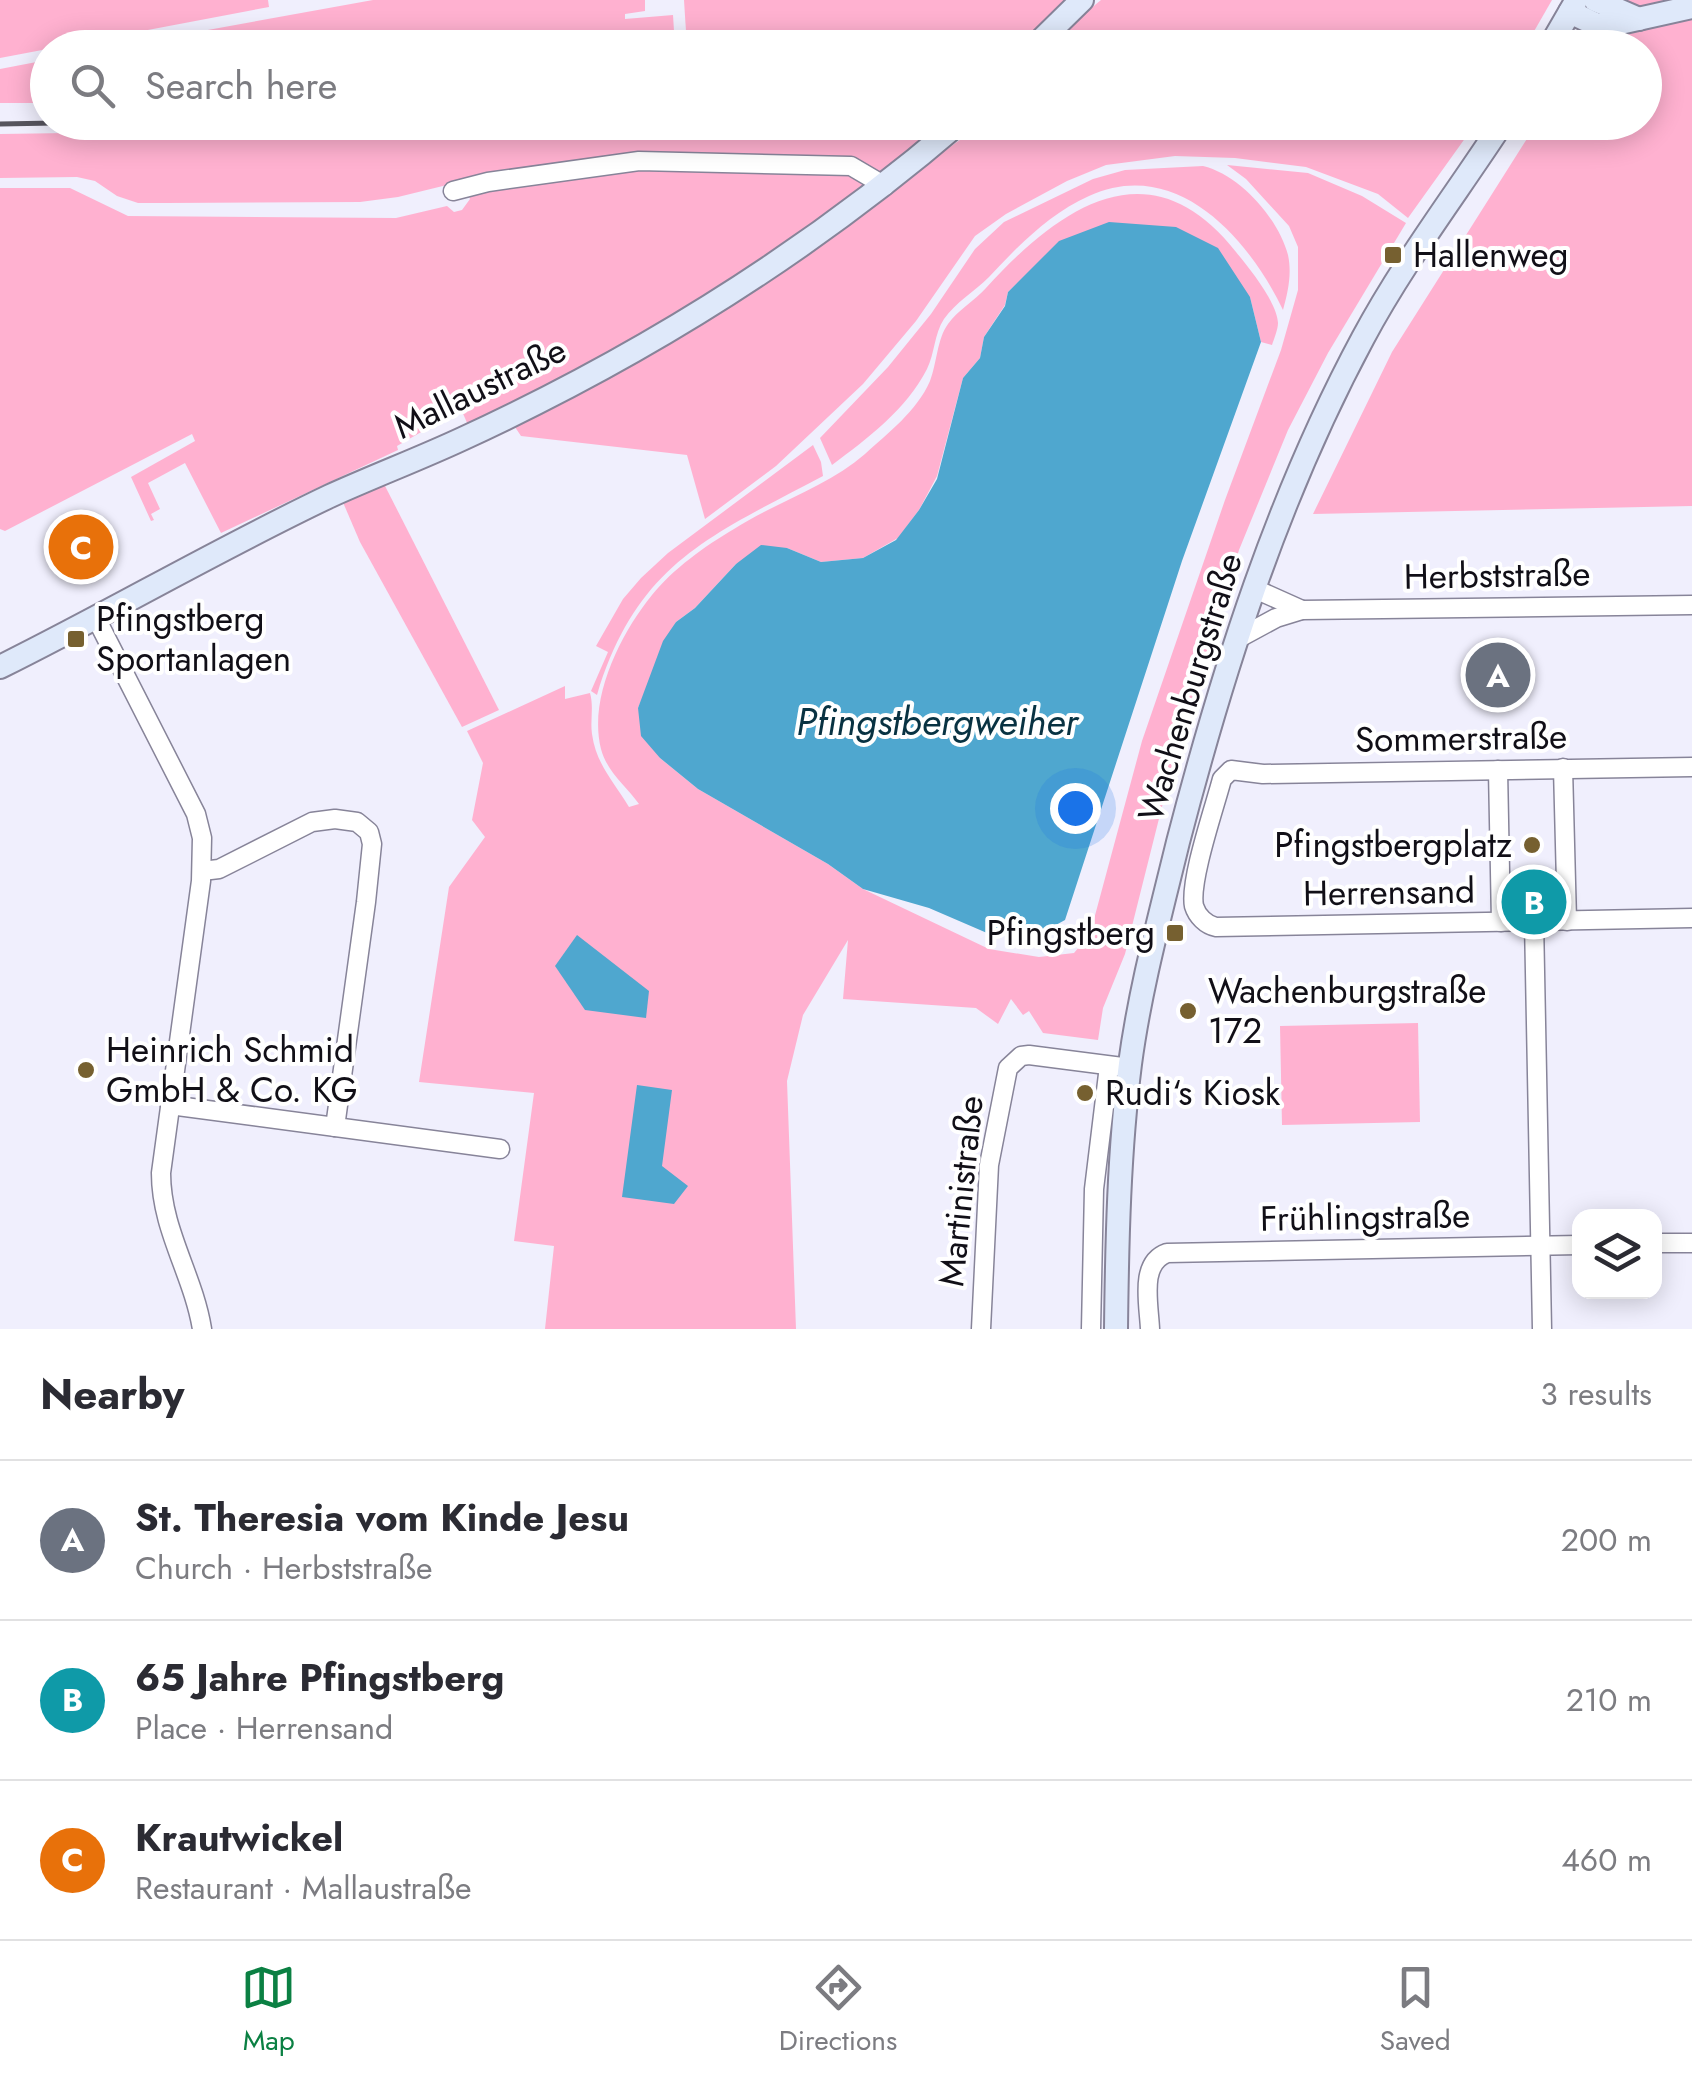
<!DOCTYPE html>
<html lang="en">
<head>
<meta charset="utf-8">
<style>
  body { margin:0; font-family:Jost,sans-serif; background:#f7f7f7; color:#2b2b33 }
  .controls { position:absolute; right:30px; bottom:30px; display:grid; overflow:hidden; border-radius:20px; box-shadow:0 5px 25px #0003 }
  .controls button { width:90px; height:90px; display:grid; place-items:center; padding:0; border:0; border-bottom:2px solid #e1e1e2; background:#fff; color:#2b2b33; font:50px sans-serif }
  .you { position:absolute; left:1075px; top:808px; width:35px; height:35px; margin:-25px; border:8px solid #fff; border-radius:50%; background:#1a73e8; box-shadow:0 0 0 15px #1a73e833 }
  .badge { display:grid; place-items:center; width:65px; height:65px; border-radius:50%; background:#0b8043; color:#fff; font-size:32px; font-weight:700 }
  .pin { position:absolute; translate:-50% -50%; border:5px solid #fff; box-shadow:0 2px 10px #0006 }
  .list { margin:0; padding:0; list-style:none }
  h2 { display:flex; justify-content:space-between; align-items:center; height:130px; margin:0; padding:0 40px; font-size:42px }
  h2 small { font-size:32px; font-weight:400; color:#7c7c81 }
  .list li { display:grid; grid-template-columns:65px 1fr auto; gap:30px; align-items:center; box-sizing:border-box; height:160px; padding:0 40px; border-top:2px solid #e1e1e2 }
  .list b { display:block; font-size:38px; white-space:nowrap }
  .list p { margin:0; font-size:32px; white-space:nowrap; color:#7c7c81 }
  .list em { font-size:32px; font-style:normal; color:#7c7c81 }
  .icon { flex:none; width:55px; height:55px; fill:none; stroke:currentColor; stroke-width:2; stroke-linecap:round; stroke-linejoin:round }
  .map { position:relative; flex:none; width:1692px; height:1329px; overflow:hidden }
  .search { position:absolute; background:#fff; box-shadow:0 5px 25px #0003; left:30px; right:30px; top:30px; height:110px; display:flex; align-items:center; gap:25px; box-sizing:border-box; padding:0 35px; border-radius:55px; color:#7c7c81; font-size:38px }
  .sheet { height:610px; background:#fff }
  nav { display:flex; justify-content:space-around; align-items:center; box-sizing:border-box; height:140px; border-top:2px solid #e1e1e2; background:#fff; font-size:28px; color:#7c7c81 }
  nav a { display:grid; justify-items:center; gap:5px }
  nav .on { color:#0b8043 }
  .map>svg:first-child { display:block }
  .green { fill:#ffb1d0 }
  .water { fill:#4fa7cf }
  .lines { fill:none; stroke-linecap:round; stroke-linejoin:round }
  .street-casing { stroke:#878499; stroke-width:21 }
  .secondary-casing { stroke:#878499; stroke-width:26 }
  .street { stroke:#fff; stroke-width:18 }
  .secondary { stroke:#dfe9fa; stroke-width:22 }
  .rail { stroke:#56545e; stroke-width:5 }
  .poi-dot { fill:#766030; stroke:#fff; stroke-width:4 }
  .labels { text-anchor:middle; stroke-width:8; stroke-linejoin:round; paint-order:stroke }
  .poi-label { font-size:35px; fill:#110f17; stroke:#fff; text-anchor:start }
  .street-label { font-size:35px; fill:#110f17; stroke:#fff }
  .water-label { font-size:38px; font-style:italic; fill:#083242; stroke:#fff }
</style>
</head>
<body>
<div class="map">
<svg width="1692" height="1329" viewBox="0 0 1692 1329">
  <rect width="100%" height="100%" fill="#f0effd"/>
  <g class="green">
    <polygon points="0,0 268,0 269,7 0,58"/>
    <polygon points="373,0 645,0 645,11 625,14 625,19 673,15 675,47 114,47"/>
    <polygon points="684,0 1072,0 1022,48 687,47"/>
    <polygon points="1101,0 1552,0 1525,47 1055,48 1060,34"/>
    <polygon points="1624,0 1692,0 1692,506 1313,514 1392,352 1537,123 1644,122 1644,48 1605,47 1634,22"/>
    <polygon points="47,60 47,103 0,103 0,69"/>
    <polygon points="831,122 945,123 888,174 681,155 451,184 398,197 360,202 166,203 138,203 117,196 95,181 77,177 0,178 0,134"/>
    <polygon points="983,123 1476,123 1408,218 1378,194 1306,167 1235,158 1175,156 1106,165 1067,181 1006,214 975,236 916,321 863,384 776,466 705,519 687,455 521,436 511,421 879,199"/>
    <path d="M1227 165 1308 173 1362 196 1406 223 1328 353 1288 430 1239 550 1180 735 1125 954 1103 1008 1098 1040 1043 1033 1029 1011 1023 1015 1011 999 998 1024 976 1008 843 999 848 940 803 1015 787 1081 796 1329H545L554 1246 514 1241 534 1093 419 1082 449 887 485 837 472 820 483 763 467 731 565 686V699L590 693C594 707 590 720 592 734 596 764 614 782 629 807L639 804C626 786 607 772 601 749 588 698 621 633 652 595 673 569 705 546 734 529 776 502 827 487 865 454 888 433 917 411 930 381 937 363 937 339 948 324 958 310 974 301 986 288 1059 208 1150 142 1236 252 1249 268 1277 302 1278 323 1278 329 1274 339 1272 345L1261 342 1250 297 1030 271 1008 292 1005 305 984 337 980 358 963 378 937 476 919 510 898 538 863 558 821 562 787 548 736 564 695 608 676 622 638 708 660 758 698 789 828 864 863 889 989 949 1039 957 1074 953 1090 934 1142 741 1225 500 1281 350 1298 290V247L1289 226 1246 179Z"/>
    <path d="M1203 166C1240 175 1278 218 1288 255 1292 274 1288 292 1283 310 1249 239 1177 156 1089 196 1049 214 1018 246 989 277 975 291 955 303 944 319 934 334 935 353 927 369 906 410 868 438 832 465L820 438 888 367 931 314 975 249 1004 222 1093 179 1125 170Z"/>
    <polygon points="603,169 850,173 863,183 864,191 640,341 468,425 461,409 397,446 398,450 221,533 185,463 148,483 160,509 151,514 154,520 151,521 131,477 195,441 192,434 5,531 0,529 0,188 70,188 128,216 396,218 447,206 454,212 462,210 470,199 469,196 479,190"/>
    <path d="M813 445 821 462 823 476C710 536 637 563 597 695L591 691 608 652 596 646 623 599 641 578 668 553Z"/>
    <polygon points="382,480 499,710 462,727 360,542 342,500"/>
    <polygon points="1418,1023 1420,1122 1282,1125 1280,1026"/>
  </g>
  <g class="water">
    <polygon points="1109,222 1176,227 1218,248 1250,297 1261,342 1182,561 1065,920 1032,938 987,933 929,908 863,889 828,864 698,789 660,758 641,736 638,708 663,641 676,622 695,608 736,564 761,545 787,548 821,562 863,558 896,540 919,510 937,479 963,378 980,358 984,337 1005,306 1008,292 1059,241"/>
    <polygon points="577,935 649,991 646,1018 585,1010 555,966"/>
    <polygon points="637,1085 672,1090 662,1166 688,1186 674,1204 622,1197"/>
  </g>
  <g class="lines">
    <defs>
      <g id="street">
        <polyline points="453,191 488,182 639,161 851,166 885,186"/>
        <polyline points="1255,589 1302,610"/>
        <path d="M96 618 196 814 202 838 201 881 161 1173C161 1230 193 1274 202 1329"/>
        <polyline points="1239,638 1276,618 1302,610 1692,605"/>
        <path d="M1692 767 1263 774 1231 770 1222 779C1215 806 1189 881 1194 906 1197 916 1206 925 1216 927L1692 918"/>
        <polyline points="1563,768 1567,921"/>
        <polyline points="1498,770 1501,922"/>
        <polyline points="202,871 219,869 312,822 335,819 357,822 369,832 372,844 366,902 335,1127"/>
        <polyline points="1534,921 1542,1329"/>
        <polyline points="170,1105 500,1149"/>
        <polyline points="1654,1243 1692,1243"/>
        <polyline points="981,1329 989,1165 1008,1068 1021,1056 1029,1055 1130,1068"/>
        <polyline points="1091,1329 1094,1189 1109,1066"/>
        <path d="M1150 1329C1149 1304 1139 1263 1167 1253L1580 1245"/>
      </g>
      <g id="secondary">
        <polyline points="1595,0 1639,19"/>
        <polyline points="1570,12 1597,25 1611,25 1692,7"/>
        <polyline points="1033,48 1082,0"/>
        <polyline points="1549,48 1575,3"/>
        <path d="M0 667C111 612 218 549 330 496 374 476 419 459 462 439 642 356 810 251 960 122"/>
        <path d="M1116 1329C1117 1241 1119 1151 1130 1064 1140 989 1160 916 1178 842 1223 669 1278 496 1363 338 1403 263 1456 194 1503 122"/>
      </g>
    </defs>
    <use href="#street" class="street-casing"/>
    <use href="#secondary" class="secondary-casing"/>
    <use href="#street" class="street"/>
    <use href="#secondary" class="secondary"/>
    <polyline class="rail" points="0,124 110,122"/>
  </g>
  <g class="poi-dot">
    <rect x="1383" y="245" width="20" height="20" rx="5"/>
    <rect x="66" y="629" width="20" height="20" rx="5"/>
    <circle cx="1532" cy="845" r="10"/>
    <rect x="1165" y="923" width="20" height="20" rx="5"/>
    <circle cx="1188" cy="1011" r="10"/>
    <circle cx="86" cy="1070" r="10"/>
    <circle cx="1085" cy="1093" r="10"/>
  </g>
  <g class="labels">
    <g class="poi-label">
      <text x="1413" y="267">Hallenweg</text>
      <text x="96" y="631">Pfingstberg<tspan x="96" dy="40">Sportanlagen</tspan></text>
      <text x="1512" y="857" text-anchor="end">Pfingstbergplatz</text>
      <text x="1155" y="945" text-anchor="end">Pfingstberg</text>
      <text x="1208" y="1003">Wachenburgstraße<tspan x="1208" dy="40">172</tspan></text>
      <text x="106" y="1062">Heinrich Schmid<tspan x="106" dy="40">GmbH &amp; Co. KG</tspan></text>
      <text x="1105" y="1105">Rudi‘s Kiosk</text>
    </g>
    <g class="street-label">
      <text transform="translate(480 388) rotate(-26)" y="12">Mallaustraße</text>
      <text transform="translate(1497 575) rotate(-1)" y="12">Herbststraße</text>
      <text transform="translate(1190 687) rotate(-73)" y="12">Wachenburgstraße</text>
      <text transform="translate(1461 738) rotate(-1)" y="12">Sommerstraße</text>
      <text transform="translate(1389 892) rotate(-1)" y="12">Herrensand</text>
      <text transform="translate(961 1191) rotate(-84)" y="12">Martinistraße</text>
      <text transform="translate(1365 1217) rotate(-1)" y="12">Frühlingstraße</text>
    </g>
    <g class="water-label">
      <text x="937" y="735">Pfingstbergweiher</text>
    </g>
  </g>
</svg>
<div class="controls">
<button><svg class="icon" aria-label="layers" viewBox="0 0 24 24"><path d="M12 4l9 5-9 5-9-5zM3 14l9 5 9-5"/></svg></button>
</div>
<div class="you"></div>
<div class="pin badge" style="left:1498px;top:675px;background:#6b7280">A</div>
<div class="pin badge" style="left:1534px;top:902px;background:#0f9aa8">B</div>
<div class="pin badge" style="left:81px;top:547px;background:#e8710a">C</div>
<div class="search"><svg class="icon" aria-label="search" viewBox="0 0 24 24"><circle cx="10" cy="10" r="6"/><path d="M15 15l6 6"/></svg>Search here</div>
</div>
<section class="sheet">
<h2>Nearby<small>3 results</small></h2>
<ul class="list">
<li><span class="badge" style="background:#6b7280">A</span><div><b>St. Theresia vom Kinde Jesu</b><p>Church · Herbststraße</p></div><em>200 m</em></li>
<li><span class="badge" style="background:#0f9aa8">B</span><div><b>65 Jahre Pfingstberg</b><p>Place · Herrensand</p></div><em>210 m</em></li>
<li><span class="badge" style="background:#e8710a">C</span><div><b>Krautwickel</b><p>Restaurant · Mallaustraße</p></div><em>460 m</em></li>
</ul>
</section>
<nav>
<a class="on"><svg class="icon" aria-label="map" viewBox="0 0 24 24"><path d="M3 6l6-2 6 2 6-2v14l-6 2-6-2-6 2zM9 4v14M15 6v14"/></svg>Map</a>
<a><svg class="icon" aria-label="directions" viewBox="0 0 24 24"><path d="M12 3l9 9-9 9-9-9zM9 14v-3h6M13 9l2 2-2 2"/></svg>Directions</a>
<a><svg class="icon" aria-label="saved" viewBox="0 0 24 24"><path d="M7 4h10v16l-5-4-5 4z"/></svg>Saved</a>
</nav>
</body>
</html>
